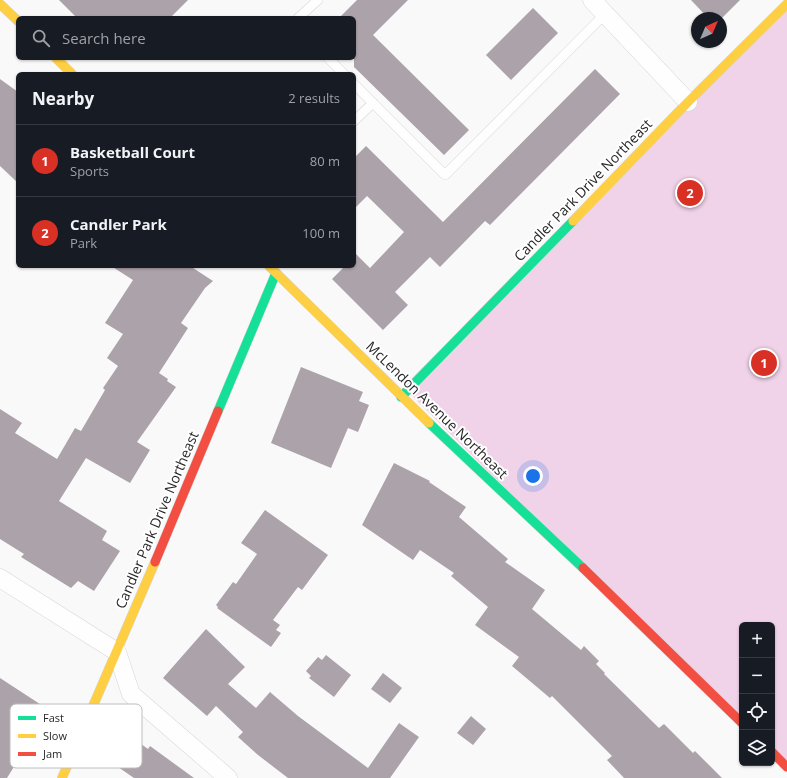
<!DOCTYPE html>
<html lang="en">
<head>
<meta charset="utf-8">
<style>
  body { margin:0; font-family:"Open Sans",sans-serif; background:#20242c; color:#f1f3f6 }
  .controls { position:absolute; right:12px; bottom:12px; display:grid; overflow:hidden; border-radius:6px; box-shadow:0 1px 3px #0004 }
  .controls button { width:36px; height:36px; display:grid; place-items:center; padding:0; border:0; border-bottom:1px solid #363941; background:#171b24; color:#f1f3f6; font:20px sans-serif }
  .compass { position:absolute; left:691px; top:12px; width:36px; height:36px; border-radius:50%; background:#171b24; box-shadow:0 1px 3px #0004; rotate:44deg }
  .you { position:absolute; left:533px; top:476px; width:14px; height:14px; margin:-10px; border:3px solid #fff; border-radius:50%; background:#1a73e8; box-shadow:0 0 0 6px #1a73e833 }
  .badge { display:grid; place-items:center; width:26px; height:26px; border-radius:50%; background:#d93025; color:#fff; font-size:13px; font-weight:700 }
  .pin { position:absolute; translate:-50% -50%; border:2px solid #fff; box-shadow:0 1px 4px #0006 }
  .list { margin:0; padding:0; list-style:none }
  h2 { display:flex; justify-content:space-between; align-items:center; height:52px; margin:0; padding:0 16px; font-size:17px }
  h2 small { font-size:13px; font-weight:400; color:#9ea1a6 }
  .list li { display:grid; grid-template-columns:26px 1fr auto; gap:12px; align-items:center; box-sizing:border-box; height:72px; padding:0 16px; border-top:1px solid #363941 }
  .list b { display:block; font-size:15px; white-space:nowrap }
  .list p { margin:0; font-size:13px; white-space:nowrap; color:#9ea1a6 }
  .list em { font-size:13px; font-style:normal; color:#9ea1a6 }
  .icon { flex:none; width:22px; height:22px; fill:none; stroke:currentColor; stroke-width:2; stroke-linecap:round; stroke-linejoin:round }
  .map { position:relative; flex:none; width:787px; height:778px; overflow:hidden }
  .search { position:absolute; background:#171b24; box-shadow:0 1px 3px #0004; left:16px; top:16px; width:340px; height:44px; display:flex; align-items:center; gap:10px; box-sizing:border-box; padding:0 14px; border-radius:6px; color:#9ea1a6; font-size:15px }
  .panel { position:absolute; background:#171b24; box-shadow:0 1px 3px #0004; left:16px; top:72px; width:340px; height:196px; border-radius:6px }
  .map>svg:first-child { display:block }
  .green { fill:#f0d2e9 }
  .building { fill:#aca2aa }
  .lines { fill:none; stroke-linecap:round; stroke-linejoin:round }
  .lane-casing { stroke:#d7d6d7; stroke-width:10 }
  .street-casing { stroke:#d7d6d7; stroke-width:19 }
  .fast-casing { stroke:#d7d6d7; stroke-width:10 }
  .slow-casing { stroke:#d7d6d7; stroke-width:10 }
  .jam-casing { stroke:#d7d6d7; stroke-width:10 }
  .lane { stroke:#fefefe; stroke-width:9 }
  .street { stroke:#fefefe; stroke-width:18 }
  .fast { stroke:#16e098; stroke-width:9 }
  .slow { stroke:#ffcf43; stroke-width:9 }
  .jam { stroke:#f24e42; stroke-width:9 }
  .labels { text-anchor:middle; stroke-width:4; stroke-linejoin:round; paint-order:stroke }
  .street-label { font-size:14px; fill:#282728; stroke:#fff }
  .key { fill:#fff; stroke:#bebebe; stroke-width:1 }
  .key-label { font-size:11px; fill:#282728 }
</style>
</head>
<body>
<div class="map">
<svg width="787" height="778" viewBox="0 0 787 778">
  <rect width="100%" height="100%" fill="#faf9fa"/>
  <polygon class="green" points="787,0 787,766 772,752 772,625 742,625 742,723 403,387"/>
  <g class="building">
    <polygon points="59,0 188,0 170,18 77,18"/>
    <polygon points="357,0 408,0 373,35 469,130 444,155 354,67 354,18 339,18"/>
    <polygon points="691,0 740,0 722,18 708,18"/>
    <polygon points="533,8 558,33 511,80 486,55"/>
    <polygon points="595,69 620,94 490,225 485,221 440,267 430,257 395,292 408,305 383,330 332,279 345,266 354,266 354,252 370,268 404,232 367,196 354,209 354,158 366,146 443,222"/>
    <polygon points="0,79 18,92 18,183 0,166"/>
    <polygon points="111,266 190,266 213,281 205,288 181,323 188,328 159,373 168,379 167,381 176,387 137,442 150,450 130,483 86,458 59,501 107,531 102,540 120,551 94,591 78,581 71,588 21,557 24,554 0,539 0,409 22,423 15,433 57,459 75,428 81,431 105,390 103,388 118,366 107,358 123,334 105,323 133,280"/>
    <polygon points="301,367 363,392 359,401 369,405 358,432 348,428 331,468 271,443"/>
    <polygon points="394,463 430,481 429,482 466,507 459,517 508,559 505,562 545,590 532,609 581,650 584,646 599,661 596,664 605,673 604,674 659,728 664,724 693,753 695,751 722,778 624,778 607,760 612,756 552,696 550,698 512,666 519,657 475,625 488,607 451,576 454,573 420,550 413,560 362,525"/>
    <polygon points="265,510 328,555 302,590 298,587 273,620 280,625 276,630 281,633 271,647 217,608 218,607 216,605 233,582 236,584 257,554 241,543"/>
    <polygon points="206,629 245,667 228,684 256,708 270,692 298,716 368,768 399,723 419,737 390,778 288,778 258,755 238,737 243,732 216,706 207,716 163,678"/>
    <polygon points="326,655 351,675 334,697 309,678 311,676 306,671 318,657 322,660"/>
    <polygon points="383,673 402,688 390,703 371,689"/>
    <polygon points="0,678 46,708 16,754 20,757 7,778 0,778"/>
    <polygon points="471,716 486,729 473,745 457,733"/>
    <polygon points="137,741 148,749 150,746 194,778 134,778 118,767"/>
  </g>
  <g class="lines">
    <defs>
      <g id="lane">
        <polyline points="298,18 318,0"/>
        <polyline points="328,58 344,74"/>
        <polyline points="354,84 445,175 605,14"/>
        <polyline points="354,121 373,103"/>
      </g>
      <g id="street">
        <polyline points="592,0 688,102"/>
        <polyline points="0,578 117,652 131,694 228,778"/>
      </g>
      <g id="fast">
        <polyline points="401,397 573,221"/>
        <polyline points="218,411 276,273"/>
        <polyline points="429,423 583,568"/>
      </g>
      <g id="slow">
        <polyline points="0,4 18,21"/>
        <polyline points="56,58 72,74"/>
        <polyline points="573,221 688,102 787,4"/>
        <polyline points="269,266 429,423"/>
        <polyline points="62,778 155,562"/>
      </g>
      <g id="jam">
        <polyline points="155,562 218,411"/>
        <polyline points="583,568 742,723"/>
        <polyline points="772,752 787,767"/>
      </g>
    </defs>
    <use href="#lane" class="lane-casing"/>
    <use href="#street" class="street-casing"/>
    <use href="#fast" class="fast-casing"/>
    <use href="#slow" class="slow-casing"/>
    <use href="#jam" class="jam-casing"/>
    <use href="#lane" class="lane"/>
    <use href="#street" class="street"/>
    <use href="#fast" class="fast"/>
    <use href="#slow" class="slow"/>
    <use href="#jam" class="jam"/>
  </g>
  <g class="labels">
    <g class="street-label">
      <text transform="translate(583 190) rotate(-46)" y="5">Candler Park Drive Northeast</text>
      <text transform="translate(437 410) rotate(44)" y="5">McLendon Avenue Northeast</text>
      <text transform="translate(157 520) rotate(-67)" y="5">Candler Park Drive Northeast</text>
    </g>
  </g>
  <rect x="10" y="704" width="132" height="64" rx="6" class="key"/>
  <rect x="18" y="716" width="18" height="4" fill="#16e098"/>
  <rect x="18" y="734" width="18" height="4" fill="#ffcf43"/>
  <rect x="18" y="752" width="18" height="4" fill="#f24e42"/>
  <g class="key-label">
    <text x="43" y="722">Fast</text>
    <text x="43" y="740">Slow</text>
    <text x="43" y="758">Jam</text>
  </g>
</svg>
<div class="controls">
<button>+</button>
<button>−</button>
<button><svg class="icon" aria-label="locate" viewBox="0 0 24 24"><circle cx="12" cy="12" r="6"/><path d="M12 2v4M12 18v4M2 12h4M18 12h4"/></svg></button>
<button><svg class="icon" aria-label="layers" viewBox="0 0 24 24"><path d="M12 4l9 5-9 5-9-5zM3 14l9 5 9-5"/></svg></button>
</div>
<svg class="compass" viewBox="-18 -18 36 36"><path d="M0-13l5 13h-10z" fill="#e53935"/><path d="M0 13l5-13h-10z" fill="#9ea1a6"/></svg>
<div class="you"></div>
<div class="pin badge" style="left:764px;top:363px">1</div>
<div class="pin badge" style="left:690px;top:193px">2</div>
<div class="search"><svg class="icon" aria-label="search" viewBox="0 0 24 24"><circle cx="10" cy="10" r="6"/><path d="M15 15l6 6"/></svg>Search here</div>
<section class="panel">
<h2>Nearby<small>2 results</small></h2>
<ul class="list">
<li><span class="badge">1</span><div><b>Basketball Court</b><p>Sports</p></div><em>80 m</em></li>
<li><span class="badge">2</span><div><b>Candler Park</b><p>Park</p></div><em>100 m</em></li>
</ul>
</section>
</div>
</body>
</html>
